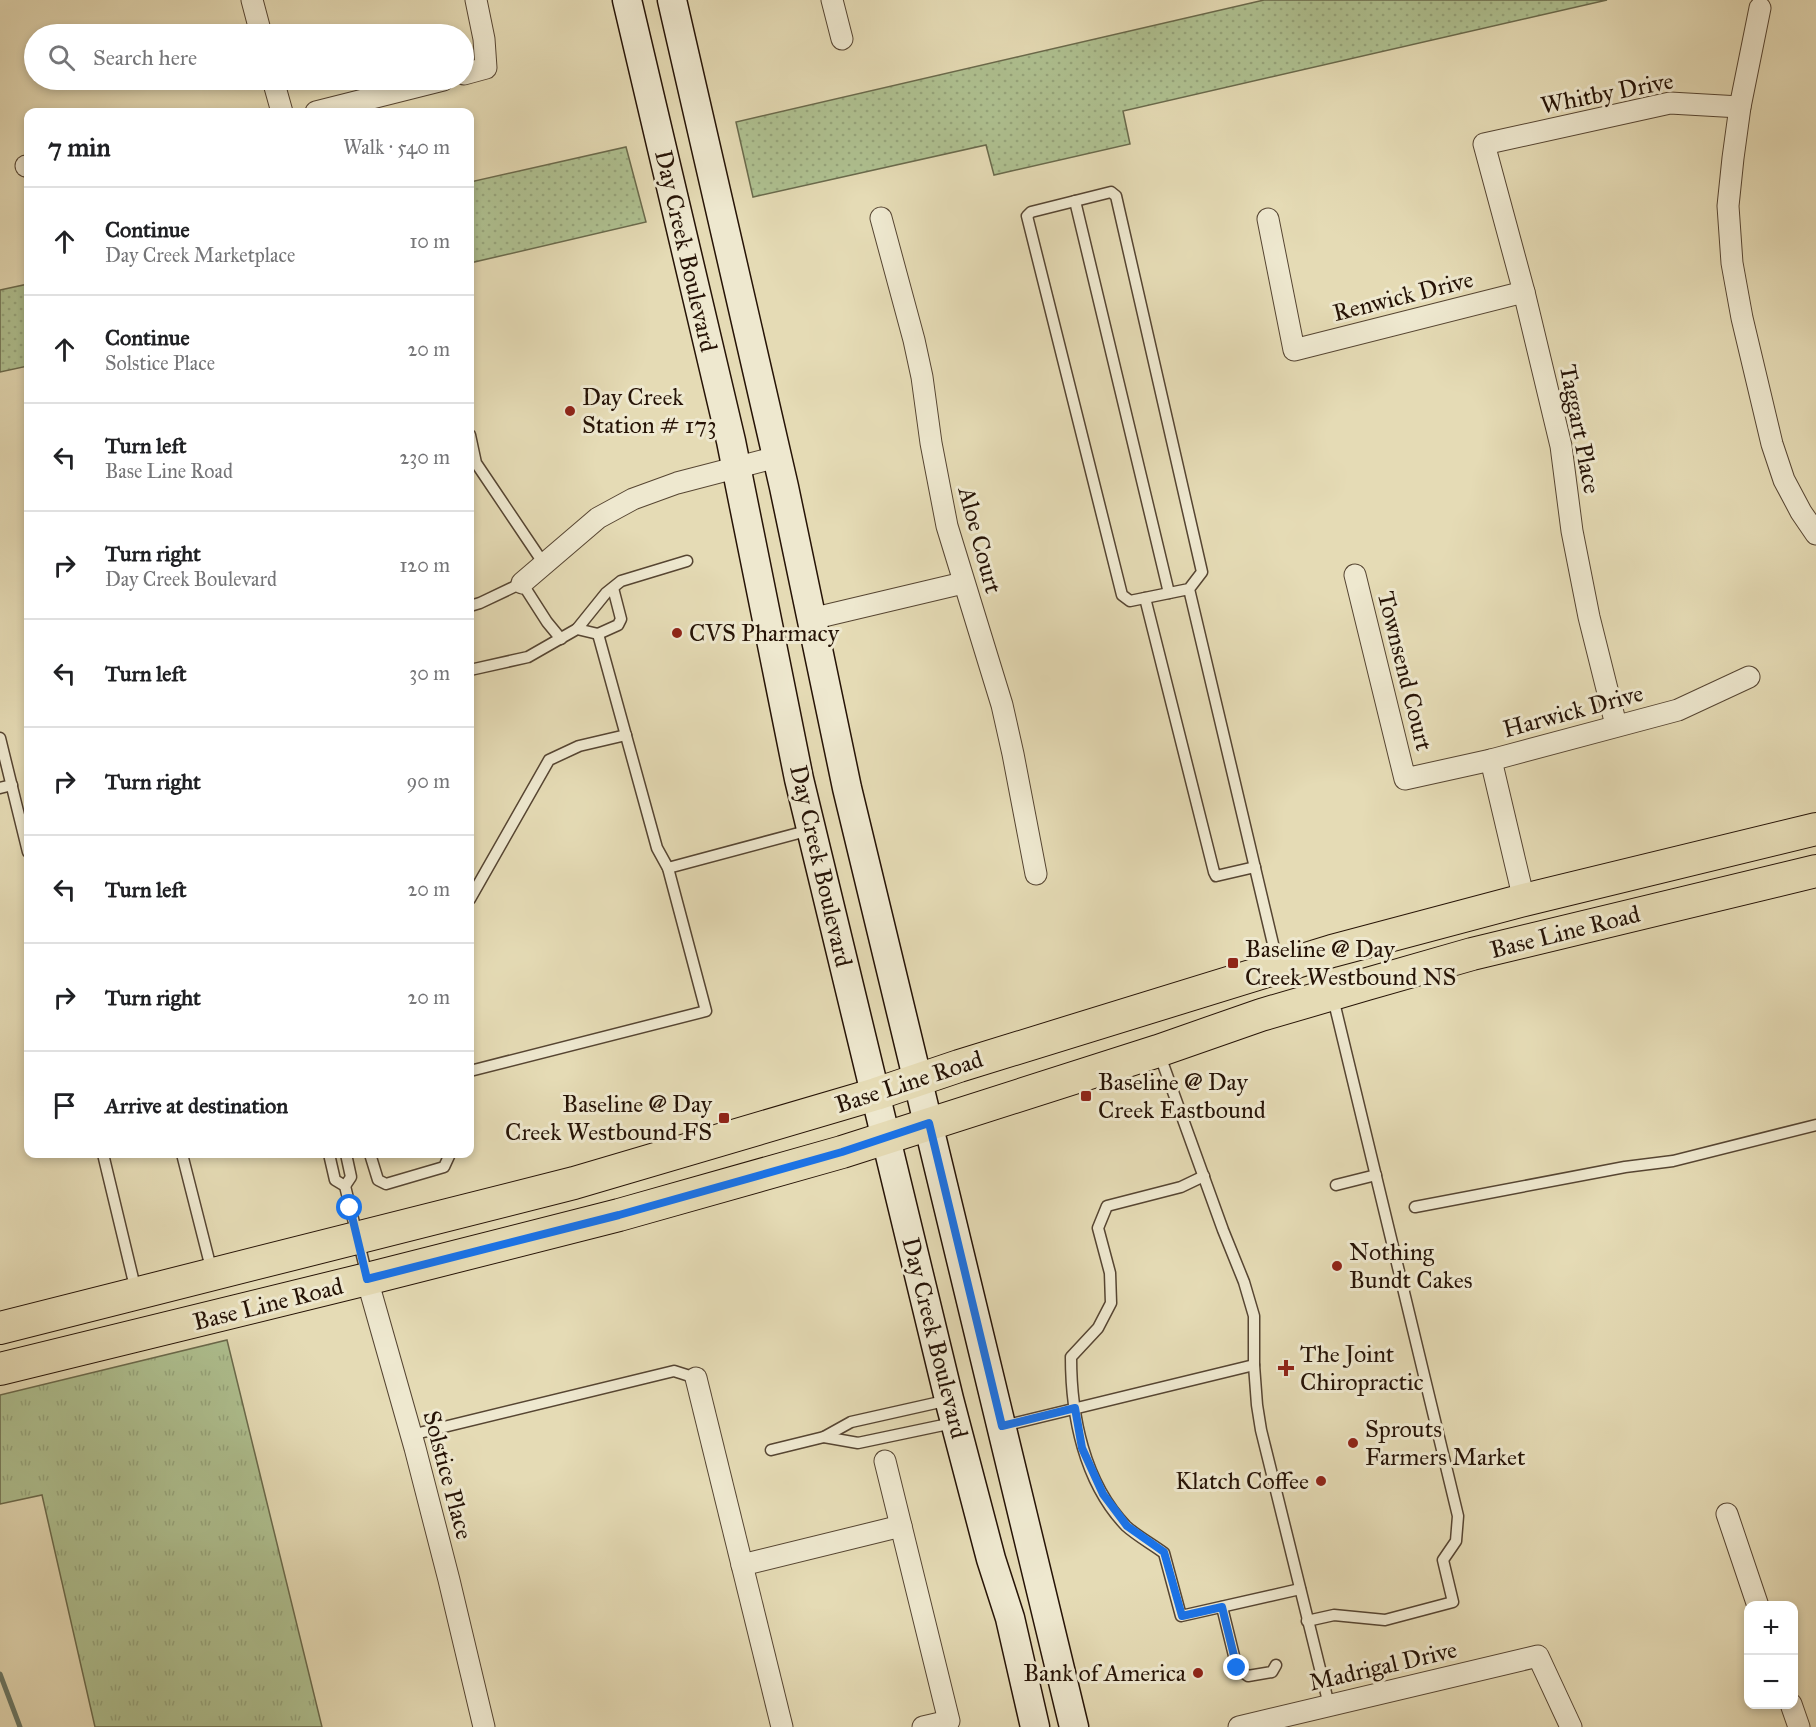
<!DOCTYPE html>
<html lang="en">
<head>
<meta charset="utf-8">
<style>
  body { margin:0; font-family:"IM FELL Great Primer",serif; background:#f2f2f2; color:#202124 }
  .controls { position:absolute; right:18px; bottom:18px; display:grid; overflow:hidden; border-radius:12px; box-shadow:0 3px 9px #0003 }
  .controls button { width:54px; height:54px; display:grid; place-items:center; padding:0; border:0; border-bottom:2px solid #e0e0e0; background:#fff; color:#202124; font:30px sans-serif }
  .stop { position:absolute; width:18px; height:18px; margin:-14px; border:4px solid #1a73e8; border-radius:50%; background:#fff }
  .stop.end { background:#1a73e8; border-color:#fff; box-shadow:0 2px 6px #0008 }
  .list { margin:0; padding:0; list-style:none }
  h2 { display:flex; justify-content:space-between; align-items:center; height:78px; margin:0; padding:0 24px; font-size:26px }
  h2 small { font-size:20px; font-weight:400; color:#757577 }
  .list li { display:grid; grid-template-columns:39px 1fr auto; gap:18px; align-items:center; box-sizing:border-box; height:108px; padding:0 24px; border-top:2px solid #e0e0e0 }
  .list b { display:block; font-size:22px; white-space:nowrap }
  .list p { margin:0; font-size:20px; white-space:nowrap; color:#757577 }
  .list em { font-size:20px; font-style:normal; color:#757577 }
  .icon { flex:none; width:33px; height:33px; fill:none; stroke:currentColor; stroke-width:2; stroke-linecap:round; stroke-linejoin:round }
  .map { position:relative; flex:none; width:1816px; height:1727px; overflow:hidden }
  .search { position:absolute; background:#fff; box-shadow:0 3px 9px #0003; left:24px; top:24px; width:450px; height:66px; display:flex; align-items:center; gap:15px; box-sizing:border-box; padding:0 21px; border-radius:33px; color:#757577; font-size:22px }
  .panel { position:absolute; background:#fff; box-shadow:0 3px 9px #0003; left:24px; top:108px; width:450px; height:1050px; border-radius:12px }
  .map>svg:first-child { display:block }
  .grass { fill:url(#grass-tufts); stroke:#6a6a4c; stroke-width:1.5 }
  .park { fill:url(#park-dots); stroke:#6a6a4c; stroke-width:1.5 }
  .lines { fill:none; stroke-linecap:round; stroke-linejoin:round }
  .stream { stroke:#6a7867; stroke-width:5 }
  .lane-casing { stroke:#564532; stroke-width:13 }
  .street-casing { stroke:#564532; stroke-width:23 }
  .secondary-casing { stroke:#261306; stroke-width:31 }
  .primary-casing { stroke:#261306; stroke-width:34 }
  .lane { stroke:#eee8cf; stroke-width:10 }
  .street { stroke:#eee8cf; stroke-width:21 }
  .secondary { stroke:#eee8cf; stroke-width:28 }
  .primary { stroke:#e5dbb5; stroke-width:32 }
  .route { stroke:#1a73e8; stroke-width:8 }
  .poi-dot { fill:#8f2418; stroke:#eee8cf; stroke-width:2 }
  .labels { text-anchor:middle; stroke-width:6; stroke-linejoin:round; paint-order:stroke }
  .street-label { font-size:24px; fill:#261306; stroke:#eee8cf }
  .poi-label { font-size:24px; fill:#261306; stroke:#eee8cf; text-anchor:start }
</style>
</head>
<body>
<div class="map">
<svg width="1816" height="1727" viewBox="0 0 1816 1727">
  <defs>
    <pattern id="grass-tufts" width="24" height="20" patternUnits="userSpaceOnUse" patternTransform="scale(1.5)"><rect width="24" height="20" fill="#afc191"/><path d="M3 7l-1-3M5 7V3M7 7l1-3M15 17l-1-3M17 17v-4M19 17l1-3" fill="none" stroke="#96a57c"/></pattern>
    <pattern id="park-dots" width="8" height="8" patternUnits="userSpaceOnUse" patternTransform="scale(1.5)"><rect width="8" height="8" fill="#afc191"/><path d="M2 2h.1M6 6h.1" fill="none" stroke="#96a57c" stroke-width="1.8" stroke-linecap="round"/></pattern>
  </defs>
  <rect width="100%" height="100%" fill="#e5dbb5"/>
  <filter id="stains"><feTurbulence type="fractalNoise" baseFrequency=".00333" numOctaves="4"/><feColorMatrix values="0 0 0 0 .2 0 0 0 0 .09 0 0 0 0 .02 0 0 0 .5 -.17"/></filter>
  <radialGradient id="worn" r=".72"><stop offset=".6" stop-color="#630" stop-opacity="0"/><stop offset="1" stop-color="#630" stop-opacity=".3"/></radialGradient>
  <polygon class="grass" points="227,1340 322,1727 95,1727 42,1495 0,1504 0,1395"/>
  <g class="park">
    <polygon points="1264,0 1607,0 1123,111 1130,144 994,175 986,145 753,197 736,122"/>
    <polygon points="626,147 646,222 470,263 470,182"/>
    <polygon points="28,284 28,366 0,372 0,290"/>
  </g>
  <g class="lines">
    <polyline class="stream" points="0,1674 20,1727"/>
    <defs>
      <g id="lane">
        <polyline points="1075,201 1169,593"/>
        <polyline points="470,435 476,463 544,564"/>
        <polyline points="1189,589 1130,601 1122,595 1027,216 1031,212 1111,192 1116,196 1202,572 1189,589 1278,965"/>
        <polyline points="1145,598 1214,872 1216,876 1255,867"/>
        <polyline points="470,606 480,603 522,583 547,622 561,639"/>
        <polyline points="577,629 606,593 621,581 687,561"/>
        <polyline points="470,670 528,657 577,629 598,634 618,625 621,619 613,588"/>
        <polyline points="0,738 28,852"/>
        <polyline points="0,788 12,785"/>
        <polyline points="668,868 810,830"/>
        <polyline points="470,899 549,760 579,746 626,735"/>
        <polyline points="1159,1053 1223,1230 1244,1282 1254,1316 1254,1365 1257,1405 1261,1430 1329,1705"/>
        <polyline points="470,1071 706,1011 668,868 657,848 598,634"/>
        <polyline points="103,1154 136,1291"/>
        <polyline points="182,1154 212,1272"/>
        <polyline points="329,1154 335,1180 345,1186 367,1276"/>
        <polyline points="370,1154 378,1180 386,1184 444,1167 450,1154"/>
        <path d="M1204 1176 1181 1187 1107 1206 1098 1228 1110 1273 1111 1303 1098 1328 1071 1357C1071 1416 1084 1482 1126 1526 1137 1536 1152 1544 1164 1553L1181 1616 1300 1589"/>
        <polyline points="1336,1185 1376,1175"/>
        <polyline points="345,1186 351,1177 346,1154"/>
        <polyline points="1415,1207 1625,1167 1673,1161 1816,1125"/>
        <polyline points="1003,1426 1254,1365"/>
        <polyline points="411,1435 674,1371 696,1378"/>
        <polyline points="824,1437 858,1443 953,1423"/>
        <polyline points="771,1450 824,1437 851,1422 949,1400"/>
        <polyline points="1222,1607 1237,1668 1248,1676 1272,1672 1276,1665"/>
        <polyline points="1307,1621 1334,1615 1385,1620 1453,1602 1443,1560 1456,1541 1458,1516 1333,998"/>
      </g>
      <g id="street">
        <polyline points="252,0 261,34"/>
        <polyline points="832,0 842,39"/>
        <polyline points="1760,8 1740,107 1733,158 1728,206 1732,263 1742,318 1772,444 1784,480 1801,512 1816,534"/>
        <polyline points="464,74 486,68 484,39 476,0"/>
        <polyline points="273,80 282,112"/>
        <polyline points="316,112 443,80"/>
        <polyline points="26,166 28,166"/>
        <polyline points="881,218 914,340 922,377 931,443 947,526 1002,705 1013,754 1036,874"/>
        <polyline points="1268,219 1294,350 1524,292"/>
        <polyline points="1355,575 1405,779 1491,760 1678,710 1749,677"/>
        <polyline points="522,583 598,518 633,499 677,483 777,457"/>
        <polyline points="811,619 963,583"/>
        <polyline points="1616,725 1589,617 1572,531 1561,446 1524,292 1484,144 1670,103 1740,107"/>
        <polyline points="1491,760 1524,900"/>
        <polyline points="367,1279 415,1448 449,1580 484,1727"/>
        <polyline points="696,1378 782,1727"/>
        <polyline points="885,1461 901,1526"/>
        <polyline points="1727,1514 1758,1606"/>
        <polyline points="742,1565 901,1526 949,1721 923,1727"/>
        <polyline points="1791,1704 1799,1727"/>
        <polyline points="1239,1727 1538,1656 1571,1727"/>
      </g>
      <g id="secondary">
        <polyline points="627,0 731,441 799,779 949,1399 991,1559 1010,1618 1035,1727"/>
        <polyline points="672,0 784,487 847,788 1074,1727"/>
      </g>
      <g id="primary">
        <polyline points="0,1328 574,1183 876,1094 959,1066 1332,951 1524,900 1816,829"/>
        <polyline points="0,1369 367,1279 619,1215 842,1152 1158,1051 1261,1015 1367,984 1472,954 1816,871"/>
      </g>
    </defs>
    <use href="#lane" class="lane-casing"/>
    <use href="#street" class="street-casing"/>
    <use href="#secondary" class="secondary-casing"/>
    <use href="#primary" class="primary-casing"/>
    <use href="#lane" class="lane"/>
    <use href="#street" class="street"/>
    <use href="#secondary" class="secondary"/>
    <use href="#primary" class="primary"/>
  </g>
  <g class="lines">
    <polyline class="route" points="350,1208 367,1279 619,1215 842,1152 929,1123 1002,1426 1075,1408 1082,1448 1103,1494 1127,1526 1164,1552 1182,1616 1222,1607 1237,1668"/>
  </g>
  <g class="poi-dot">
    <circle cx="570" cy="411" r="6"/>
    <circle cx="677" cy="633" r="6"/>
    <rect x="1227" y="957" width="12" height="12" rx="3"/>
    <rect x="1080" y="1090" width="12" height="12" rx="3"/>
    <rect x="718" y="1112" width="12" height="12" rx="3"/>
    <circle cx="1337" cy="1266" r="6"/>
    <path d="M1283 1359h6v6h6v6h-6v6h-6v-6h-6v-6h6z"/>
    <circle cx="1353" cy="1443" r="6"/>
    <circle cx="1321" cy="1481" r="6"/>
    <circle cx="1198" cy="1673" r="6"/>
  </g>
  <g class="labels">
    <g class="street-label">
      <text transform="translate(1607 93) rotate(-11)" y="8">Whitby Drive</text>
      <text transform="translate(686 251) rotate(77)" y="8">Day Creek Boulevard</text>
      <text transform="translate(1403 296) rotate(-14)" y="8">Renwick Drive</text>
      <text transform="translate(1580 429) rotate(79)" y="8">Taggart Place</text>
      <text transform="translate(980 540) rotate(75)" y="8">Aloe Court</text>
      <text transform="translate(1405 671) rotate(76)" y="8">Townsend Court</text>
      <text transform="translate(1573 711) rotate(-15)" y="8">Harwick Drive</text>
      <text transform="translate(821 866) rotate(77)" y="8">Day Creek Boulevard</text>
      <text transform="translate(1565 932) rotate(-14)" y="8">Base Line Road</text>
      <text transform="translate(909 1082) rotate(-18)" y="8">Base Line Road</text>
      <text transform="translate(268 1304) rotate(-14)" y="8">Base Line Road</text>
      <text transform="translate(935 1338) rotate(76)" y="8">Day Creek Boulevard</text>
      <text transform="translate(448 1475) rotate(75)" y="8">Solstice Place</text>
      <text transform="translate(1383 1666) rotate(-13)" y="8">Madrigal Drive</text>
    </g>
    <g class="poi-label">
      <text x="582" y="405">Day Creek<tspan x="582" dy="28">Station # 173</tspan></text>
      <text x="689" y="641">CVS Pharmacy</text>
      <text x="1245" y="957">Baseline @ Day<tspan x="1245" dy="28">Creek Westbound NS</tspan></text>
      <text x="1098" y="1090">Baseline @ Day<tspan x="1098" dy="28">Creek Eastbound</tspan></text>
      <text x="712" y="1112" text-anchor="end">Baseline @ Day<tspan x="712" dy="28">Creek Westbound FS</tspan></text>
      <text x="1349" y="1260">Nothing<tspan x="1349" dy="28">Bundt Cakes</tspan></text>
      <text x="1300" y="1362">The Joint<tspan x="1300" dy="28">Chiropractic</tspan></text>
      <text x="1365" y="1437">Sprouts<tspan x="1365" dy="28">Farmers Market</tspan></text>
      <text x="1309" y="1489" text-anchor="end">Klatch Coffee</text>
      <text x="1186" y="1681" text-anchor="end">Bank of America</text>
    </g>
  </g>
  <rect width="100%" height="100%" filter="url(#stains)"/>
  <rect width="100%" height="100%" fill="url(#worn)"/>
</svg>
<div class="controls">
<button>+</button>
<button>−</button>
</div>
<div class="stop" style="left:350px;top:1208px"></div>
<div class="stop end" style="left:1237px;top:1668px"></div>
<div class="search"><svg class="icon" aria-label="search" viewBox="0 0 24 24"><circle cx="10" cy="10" r="6"/><path d="M15 15l6 6"/></svg>Search here</div>
<section class="panel">
<h2>7 min<small>Walk · 540 m</small></h2>
<ul class="list">
<li><svg class="icon" aria-label="ahead" viewBox="0 0 24 24"><path d="M12 20V5M6 11l6-6 6 6"/></svg><div><b>Continue</b><p>Day Creek Marketplace</p></div><em>10 m</em></li>
<li><svg class="icon" aria-label="ahead" viewBox="0 0 24 24"><path d="M12 20V5M6 11l6-6 6 6"/></svg><div><b>Continue</b><p>Solstice Place</p></div><em>20 m</em></li>
<li><svg class="icon" aria-label="left" viewBox="0 0 24 24"><path d="M17 20v-9H6M10 6l-5 5 5 5"/></svg><div><b>Turn left</b><p>Base Line Road</p></div><em>230 m</em></li>
<li><svg class="icon" aria-label="right" viewBox="0 0 24 24"><path d="M7 20v-9h11M14 6l5 5-5 5"/></svg><div><b>Turn right</b><p>Day Creek Boulevard</p></div><em>120 m</em></li>
<li><svg class="icon" aria-label="left" viewBox="0 0 24 24"><path d="M17 20v-9H6M10 6l-5 5 5 5"/></svg><div><b>Turn left</b></div><em>30 m</em></li>
<li><svg class="icon" aria-label="right" viewBox="0 0 24 24"><path d="M7 20v-9h11M14 6l5 5-5 5"/></svg><div><b>Turn right</b></div><em>90 m</em></li>
<li><svg class="icon" aria-label="left" viewBox="0 0 24 24"><path d="M17 20v-9H6M10 6l-5 5 5 5"/></svg><div><b>Turn left</b></div><em>20 m</em></li>
<li><svg class="icon" aria-label="right" viewBox="0 0 24 24"><path d="M7 20v-9h11M14 6l5 5-5 5"/></svg><div><b>Turn right</b></div><em>20 m</em></li>
<li><svg class="icon" aria-label="arrive" viewBox="0 0 24 24"><path d="M6 21V4h12l-3 4 3 4H6"/></svg><div><b>Arrive at destination</b></div></li>
</ul>
</section>
</div>
</body>
</html>
